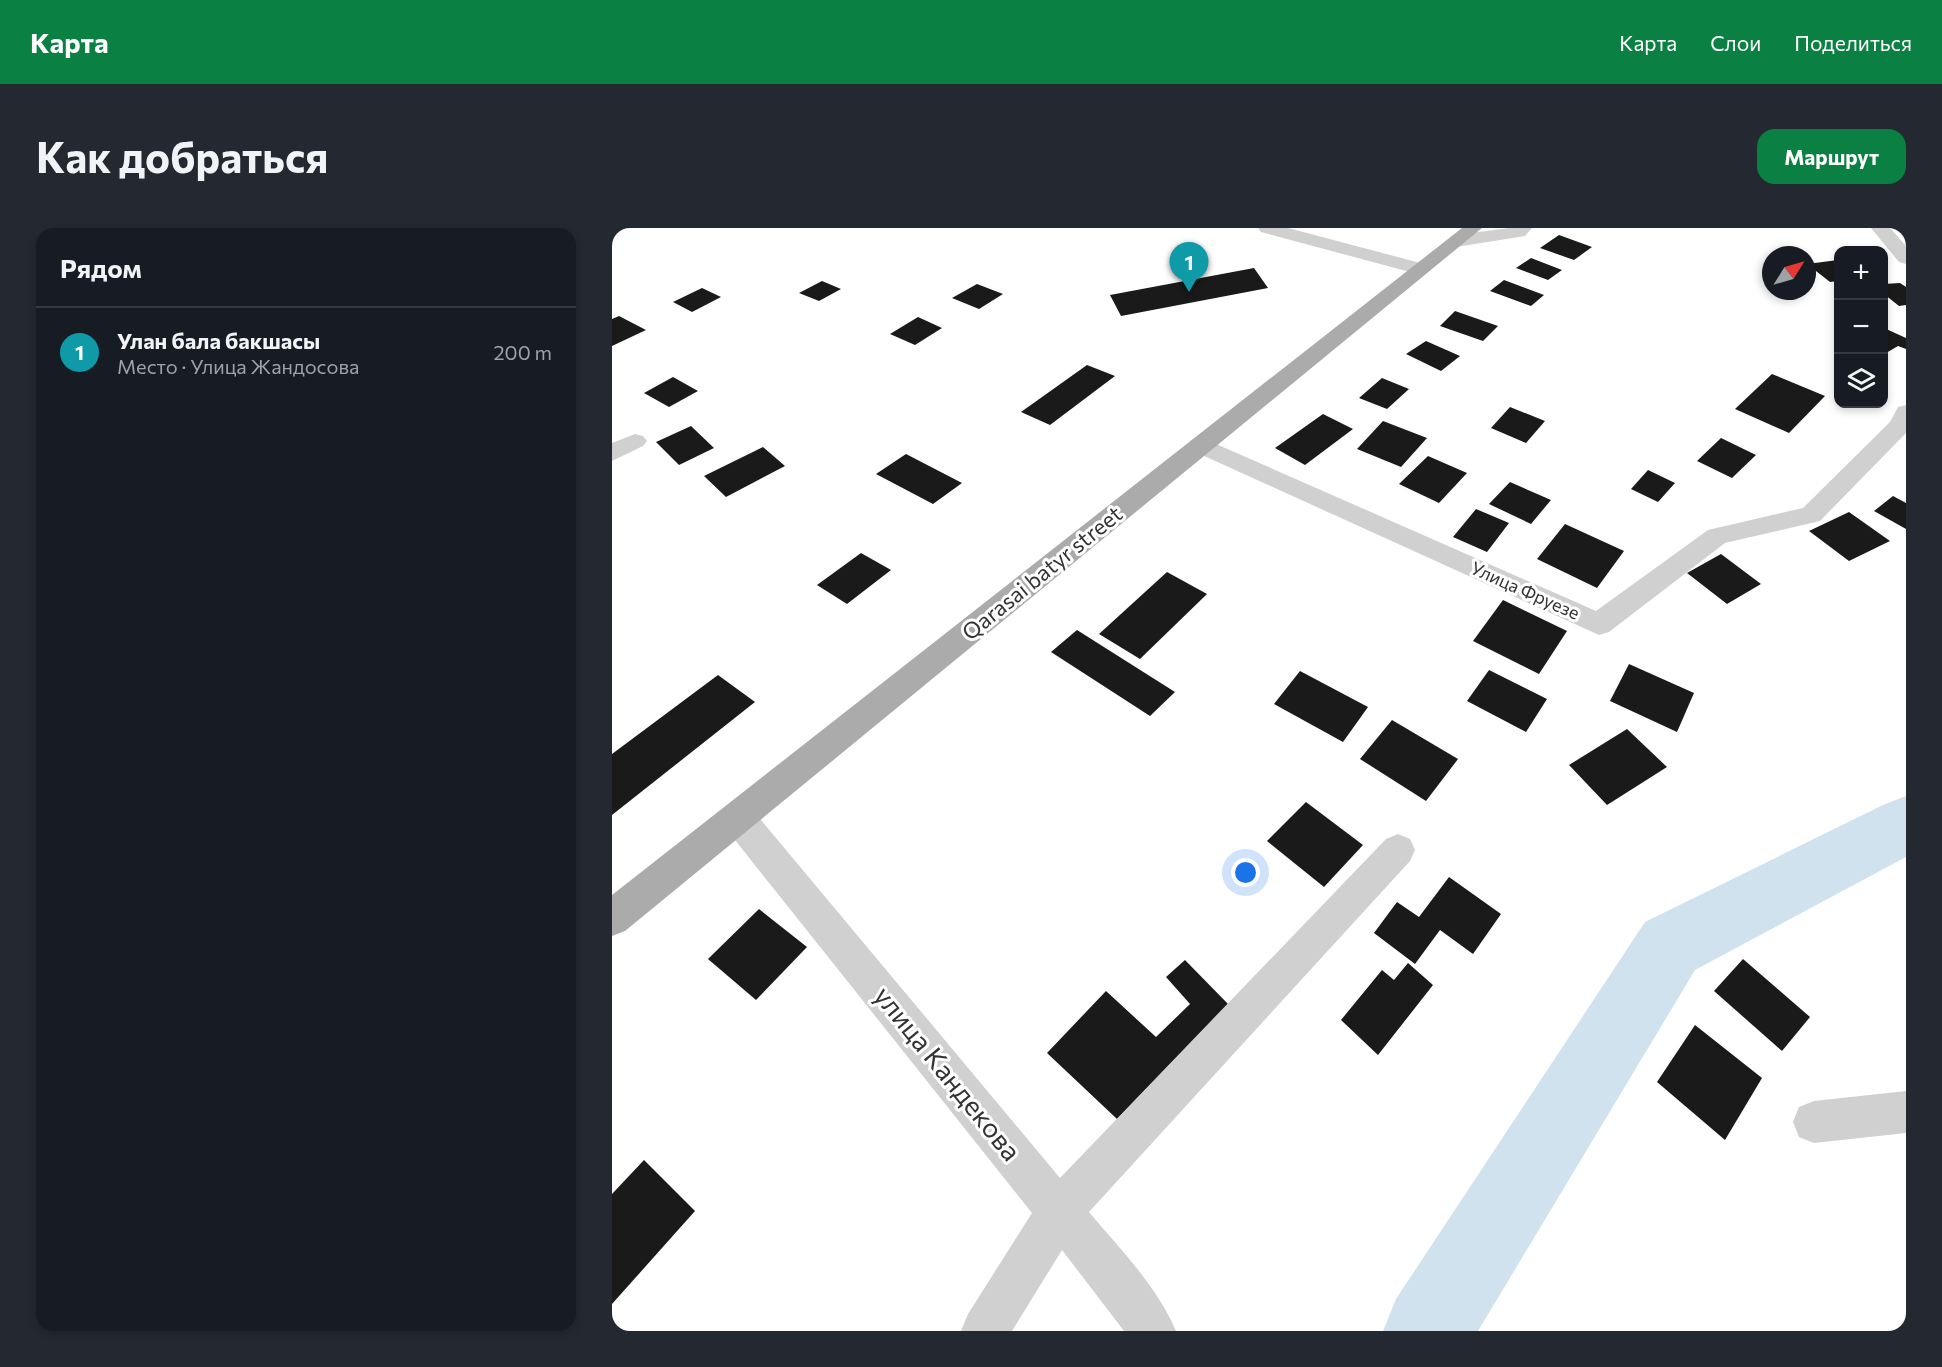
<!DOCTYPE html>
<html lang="ru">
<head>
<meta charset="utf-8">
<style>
  body { margin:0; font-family:Commissioner,sans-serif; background:#242831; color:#f1f3f6 }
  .controls { position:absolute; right:18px; top:18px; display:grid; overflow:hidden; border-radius:12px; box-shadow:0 3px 9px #0003 }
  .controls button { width:54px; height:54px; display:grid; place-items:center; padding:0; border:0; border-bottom:2px solid #363941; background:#171b24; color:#f1f3f6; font:30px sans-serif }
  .compass { position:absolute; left:1150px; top:18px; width:54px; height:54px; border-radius:50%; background:#171b24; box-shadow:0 3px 9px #0003; rotate:53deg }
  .you { position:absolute; left:634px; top:645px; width:21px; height:21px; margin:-15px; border:4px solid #fff; border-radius:50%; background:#1a73e8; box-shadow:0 0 0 9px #1a73e833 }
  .badge { display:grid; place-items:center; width:39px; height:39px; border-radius:50%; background:#0b8043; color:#fff; font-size:20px; font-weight:700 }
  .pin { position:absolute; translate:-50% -50px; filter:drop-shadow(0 2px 3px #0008) }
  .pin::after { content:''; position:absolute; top:32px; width:21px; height:18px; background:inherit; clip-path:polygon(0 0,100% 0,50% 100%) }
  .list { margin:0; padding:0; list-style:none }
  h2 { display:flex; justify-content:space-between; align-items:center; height:78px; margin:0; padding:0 24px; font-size:26px }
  h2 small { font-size:20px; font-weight:400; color:#9ea1a6 }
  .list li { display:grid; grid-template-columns:39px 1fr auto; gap:18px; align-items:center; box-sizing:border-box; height:90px; padding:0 24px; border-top:2px solid #363941 }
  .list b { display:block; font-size:22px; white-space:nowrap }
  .list p { margin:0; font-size:20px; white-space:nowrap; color:#9ea1a6 }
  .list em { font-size:20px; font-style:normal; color:#9ea1a6 }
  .icon { flex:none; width:33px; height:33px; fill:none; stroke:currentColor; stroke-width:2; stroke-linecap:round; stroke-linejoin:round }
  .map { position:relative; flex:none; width:1294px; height:1103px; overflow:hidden; border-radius:18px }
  header { display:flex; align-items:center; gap:36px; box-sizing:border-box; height:84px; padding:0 30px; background:#0b8043; color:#fff }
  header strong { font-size:28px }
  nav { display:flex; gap:33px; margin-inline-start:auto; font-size:21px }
  .intro { display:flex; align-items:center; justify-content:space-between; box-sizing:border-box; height:144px; padding:0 36px }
  h1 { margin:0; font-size:42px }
  .button { padding:15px 27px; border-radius:18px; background:#0b8043; color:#fff; font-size:21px; font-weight:700 }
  main { display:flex; gap:36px; padding:0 36px }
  aside { flex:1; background:#171b24; border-radius:18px; box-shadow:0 3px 9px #0003 }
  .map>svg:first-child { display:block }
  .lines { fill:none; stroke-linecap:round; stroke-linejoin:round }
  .river { fill:#cfe2ee; fill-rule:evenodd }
  .building { fill:#1a1a1a }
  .minor { fill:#d0d0d0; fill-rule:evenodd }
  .major { fill:#ababab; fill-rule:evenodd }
  .labels { text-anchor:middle; stroke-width:6; stroke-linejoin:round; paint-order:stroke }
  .far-street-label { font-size:18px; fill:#333; stroke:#fff }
  .street-label { font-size:22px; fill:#333; stroke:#fff }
  .near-street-label { font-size:27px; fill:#333; stroke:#fff }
</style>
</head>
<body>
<header>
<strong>Карта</strong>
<nav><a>Карта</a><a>Слои</a><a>Поделиться</a></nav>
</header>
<div class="intro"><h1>Как добраться</h1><a class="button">Маршрут</a></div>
<main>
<aside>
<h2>Рядом<small></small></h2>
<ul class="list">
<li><span class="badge" style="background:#0f9aa8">1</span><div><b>Улан бала бакшасы</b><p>Место · Улица Жандосова</p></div><em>200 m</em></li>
</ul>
</aside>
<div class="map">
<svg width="1294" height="1103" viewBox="0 0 1294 1103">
  <rect width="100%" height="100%" fill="#fff"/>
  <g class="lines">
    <polygon class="river" points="1294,568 1294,629 1083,742 866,1103 771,1103 784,1071 1033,694 1271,577"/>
  </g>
  <g class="building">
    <polygon points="947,7 980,19 962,32 928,20"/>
    <polygon points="919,30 950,42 936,52 904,40"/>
    <polygon points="1226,32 1226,53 1218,54 1195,36"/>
    <polygon points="642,40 656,60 509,88 498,67"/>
    <polygon points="892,52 932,67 919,78 878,63"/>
    <polygon points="210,53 229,61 207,73 187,65"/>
    <polygon points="1288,55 1294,59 1294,77 1287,78 1272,66 1272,56"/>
    <polygon points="365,56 391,66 367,81 340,70"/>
    <polygon points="90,60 109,69 80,84 61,74"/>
    <polygon points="843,83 886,98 871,113 828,98"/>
    <polygon points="7,88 34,102 0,118 0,91"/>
    <polygon points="306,89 330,100 303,117 278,106"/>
    <polygon points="1272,100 1294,110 1294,121 1286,118 1274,125 1272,124"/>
    <polygon points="814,113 848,128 829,143 794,126"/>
    <polygon points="475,137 503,148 438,197 409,184"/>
    <polygon points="1160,146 1213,168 1177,205 1123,181"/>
    <polygon points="61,149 86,163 57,179 32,165"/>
    <polygon points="770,150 797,161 775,181 747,170"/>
    <polygon points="898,179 933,193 914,215 879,200"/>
    <polygon points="711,186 741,201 693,237 663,220"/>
    <polygon points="771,193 815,210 789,239 745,221"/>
    <polygon points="79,198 102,220 67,237 44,214"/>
    <polygon points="1109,210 1144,227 1120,250 1085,233"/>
    <polygon points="151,219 173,238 114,269 92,248"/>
    <polygon points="294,226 350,255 321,276 264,246"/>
    <polygon points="816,228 855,245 827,275 787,256"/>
    <polygon points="1036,242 1063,255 1046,274 1019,261"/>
    <polygon points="898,254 939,272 919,296 877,276"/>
    <polygon points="1281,268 1294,275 1294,301 1262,283"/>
    <polygon points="864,281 897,295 875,324 841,309"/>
    <polygon points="1237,284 1278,313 1237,333 1197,303"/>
    <polygon points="953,296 1012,323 985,360 925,331"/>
    <polygon points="249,325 279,342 235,376 205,357"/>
    <polygon points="1109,326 1149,356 1115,376 1075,345"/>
    <polygon points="555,344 595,366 528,431 487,406"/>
    <polygon points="891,372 955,403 927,446 861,413"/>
    <polygon points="465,402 563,464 538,488 439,424"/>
    <polygon points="1017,436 1082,465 1065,504 998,473"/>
    <polygon points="877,442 935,471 914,504 855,473"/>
    <polygon points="688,443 756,479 731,514 662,476"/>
    <polygon points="106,447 143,474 0,587 0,526"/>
    <polygon points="780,492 846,531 814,573 748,531"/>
    <polygon points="1015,501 1055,539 995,577 957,537"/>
    <polygon points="694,574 751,617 712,659 655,613"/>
    <polygon points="837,649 889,686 861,726 828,702 803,736 762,705 785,674 807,689"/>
    <polygon points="147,681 195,719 144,772 96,731"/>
    <polygon points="1131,731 1198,789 1170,823 1102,763"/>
    <polygon points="573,732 616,776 505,891 435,825 494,763 544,809 578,776 554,749"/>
    <polygon points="796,735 821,757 766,827 729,792 770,742 782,752"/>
    <polygon points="1083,797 1150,850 1113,912 1045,854"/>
    <polygon points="32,932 83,983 0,1076 0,966"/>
  </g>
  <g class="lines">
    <g class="minor">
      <polygon points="646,0 676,0 816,37 819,41 809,47 649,4"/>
      <polygon points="897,0 920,0 913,8 907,9 844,19 835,13 844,7"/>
      <polygon points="1259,0 1278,0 1294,18 1294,36 1287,34"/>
      <polygon points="1294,177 1294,205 1208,293 1113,315 997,404 987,407 579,222 575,217 579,212 587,209 595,212 984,383 1096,302 1191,280 1278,194 1286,179"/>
      <polygon points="23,206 31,208 35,213 31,218 0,233 0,215"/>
      <path d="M127 576 139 580 448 950 774 611 786 606 798 611 803 622 798 633 477 984C508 1021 545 1058 564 1103H512L450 1022 400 1103H349L356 1086 420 985 115 602 110 591 115 580Z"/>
      <polygon points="1294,863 1294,905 1202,915 1187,909 1181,894 1187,879 1202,873"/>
    </g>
    <polygon class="major" points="850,0 870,0 13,703 0,708 0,667"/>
  </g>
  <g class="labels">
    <g class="far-street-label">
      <text transform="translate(913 363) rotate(24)" y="6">Улица Фруезе</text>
    </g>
    <g class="street-label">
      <text transform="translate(430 345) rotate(-39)" y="8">Qarasai batyr street</text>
    </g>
    <g class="near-street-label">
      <text transform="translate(335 846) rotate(51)" y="9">улица Кандекова</text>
    </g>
  </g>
</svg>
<div class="controls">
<button>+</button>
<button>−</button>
<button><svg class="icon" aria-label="layers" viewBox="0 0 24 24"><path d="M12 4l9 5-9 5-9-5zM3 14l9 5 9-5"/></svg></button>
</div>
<svg class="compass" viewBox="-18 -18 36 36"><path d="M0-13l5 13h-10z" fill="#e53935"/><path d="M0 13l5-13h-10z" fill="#9ea1a6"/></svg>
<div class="you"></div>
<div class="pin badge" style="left:577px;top:64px;background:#0f9aa8">1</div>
</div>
</main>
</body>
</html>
